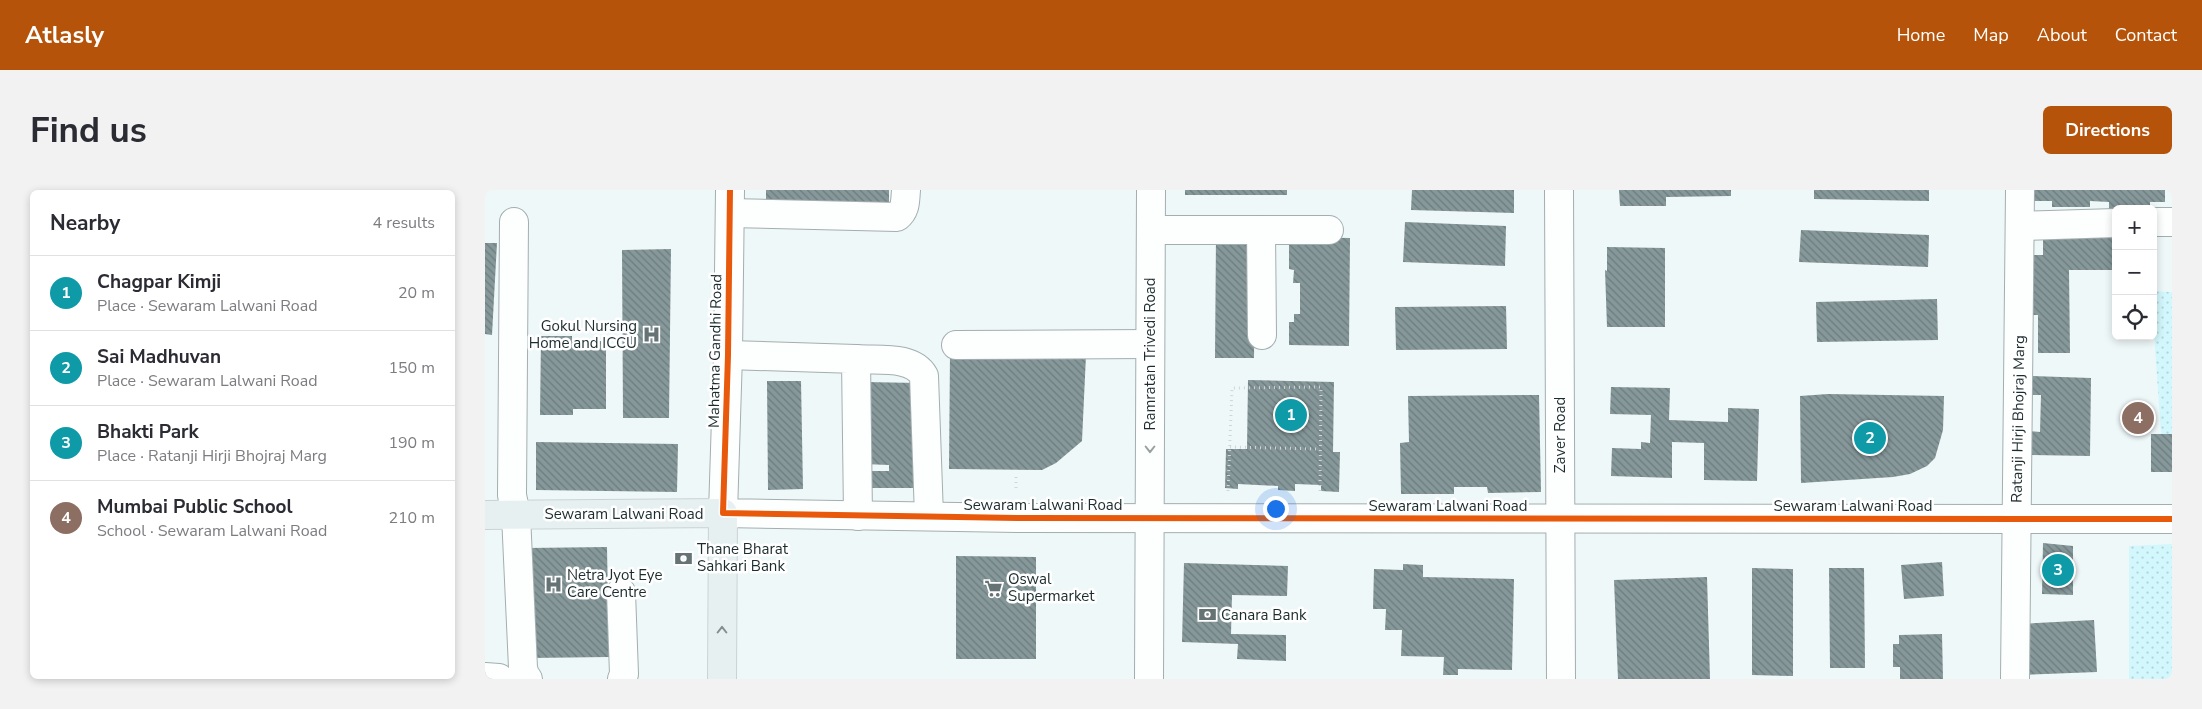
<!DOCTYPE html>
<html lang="en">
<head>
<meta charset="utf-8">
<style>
  body { margin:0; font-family:"Nunito Sans",sans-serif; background:#f2f2f3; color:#2b2b33 }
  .controls { position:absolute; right:15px; top:15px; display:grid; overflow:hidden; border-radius:8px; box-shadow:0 2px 8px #0003 }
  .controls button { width:45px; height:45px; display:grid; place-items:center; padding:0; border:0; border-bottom:1px solid #e1e1e2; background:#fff; color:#2b2b33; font:25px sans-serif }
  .you { position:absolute; left:790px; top:318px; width:18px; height:18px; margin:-12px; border:4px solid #fff; border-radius:50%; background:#1a73e8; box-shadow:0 0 0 8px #1a73e833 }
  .badge { display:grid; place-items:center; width:32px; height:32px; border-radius:50%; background:#b45309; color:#fff; font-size:16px; font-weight:700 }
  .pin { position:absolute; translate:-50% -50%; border:2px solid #fff; box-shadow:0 1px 5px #0006 }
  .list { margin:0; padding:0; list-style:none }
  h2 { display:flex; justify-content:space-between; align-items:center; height:65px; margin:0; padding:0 20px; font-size:21px }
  h2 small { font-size:16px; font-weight:400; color:#7c7c81 }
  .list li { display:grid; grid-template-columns:32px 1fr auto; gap:15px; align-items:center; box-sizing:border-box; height:75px; padding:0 20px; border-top:1px solid #e1e1e2 }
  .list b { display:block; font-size:19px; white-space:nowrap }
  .list p { margin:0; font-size:16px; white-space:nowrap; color:#7c7c81 }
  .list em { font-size:16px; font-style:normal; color:#7c7c81 }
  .icon { flex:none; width:28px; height:28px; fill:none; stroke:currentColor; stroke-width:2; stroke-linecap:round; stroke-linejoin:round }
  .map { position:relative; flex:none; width:1687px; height:489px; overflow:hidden; border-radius:8px }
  header { display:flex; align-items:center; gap:30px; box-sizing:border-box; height:70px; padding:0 25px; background:#b45309; color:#fff }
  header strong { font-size:24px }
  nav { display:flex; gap:28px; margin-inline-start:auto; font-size:18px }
  .intro { display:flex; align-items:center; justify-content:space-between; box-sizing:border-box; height:120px; padding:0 30px }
  h1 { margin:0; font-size:35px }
  .button { padding:12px 22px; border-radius:8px; background:#b45309; color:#fff; font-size:18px; font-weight:700 }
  main { display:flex; gap:30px; padding:0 30px }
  aside { flex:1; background:#fff; border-radius:8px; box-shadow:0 2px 8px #0003 }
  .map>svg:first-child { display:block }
  .park { fill:url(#park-dots) }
  .building { fill:url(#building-back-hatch) }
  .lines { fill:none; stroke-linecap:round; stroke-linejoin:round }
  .minor-casing { stroke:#a3aeaf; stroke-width:30 }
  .major-casing { stroke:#ccd2d3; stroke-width:30 }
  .path { stroke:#d1d5d6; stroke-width:3; stroke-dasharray:1 4; stroke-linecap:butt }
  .minor { stroke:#fdfefe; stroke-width:28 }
  .major { stroke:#e7f0f1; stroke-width:28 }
  .cycleway-casing { stroke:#fff; stroke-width:9 }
  .cycleway { stroke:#e8590c; stroke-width:6 }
  .oneway { stroke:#98a0a0 }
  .oneway2 { stroke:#828e90 }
  .labels { text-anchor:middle; stroke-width:5; stroke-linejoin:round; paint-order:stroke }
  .poi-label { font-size:15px; fill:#1c2c2e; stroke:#fff; text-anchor:start }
  .street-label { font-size:15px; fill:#1c2c2e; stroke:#fff }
</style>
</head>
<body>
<header>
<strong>Atlasly</strong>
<nav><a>Home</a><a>Map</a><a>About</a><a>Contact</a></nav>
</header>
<div class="intro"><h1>Find us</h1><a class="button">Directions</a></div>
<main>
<aside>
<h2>Nearby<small>4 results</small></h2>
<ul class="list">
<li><span class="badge" style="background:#0f9aa8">1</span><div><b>Chagpar Kimji</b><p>Place · Sewaram Lalwani Road</p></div><em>20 m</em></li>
<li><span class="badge" style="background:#0f9aa8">2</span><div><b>Sai Madhuvan</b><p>Place · Sewaram Lalwani Road</p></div><em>150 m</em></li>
<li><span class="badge" style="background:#0f9aa8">3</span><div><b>Bhakti Park</b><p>Place · Ratanji Hirji Bhojraj Marg</p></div><em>190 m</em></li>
<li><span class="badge" style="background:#8d6e63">4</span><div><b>Mumbai Public School</b><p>School · Sewaram Lalwani Road</p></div><em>210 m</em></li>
</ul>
</aside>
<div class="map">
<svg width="1687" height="489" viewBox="0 0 1687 489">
  <defs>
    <pattern id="park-dots" width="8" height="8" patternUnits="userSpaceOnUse" patternTransform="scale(1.25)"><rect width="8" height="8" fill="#d2f7fc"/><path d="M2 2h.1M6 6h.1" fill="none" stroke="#b4d4d8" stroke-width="1.8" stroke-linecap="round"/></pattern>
    <pattern id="building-back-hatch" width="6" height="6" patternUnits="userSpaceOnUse" patternTransform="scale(1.25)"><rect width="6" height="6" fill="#86989a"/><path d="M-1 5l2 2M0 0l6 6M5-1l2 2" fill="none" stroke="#6d7c7e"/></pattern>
  </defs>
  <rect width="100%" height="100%" fill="#eff8f9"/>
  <g class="park">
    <polygon points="1668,101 1687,102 1687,259 1677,258 1668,129"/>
    <polygon points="1687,354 1687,489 1644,489 1644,356"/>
  </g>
  <g class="building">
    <polygon points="281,0 404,0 404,24 281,22"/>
    <rect x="700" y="0" width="102" height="5"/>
    <polygon points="927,0 1029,0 1029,23 926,20"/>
    <polygon points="1134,0 1246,0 1246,6 1181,7 1181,16 1135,16"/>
    <polygon points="1329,0 1444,0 1444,11 1329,9"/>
    <polygon points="1549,0 1680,0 1680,12 1665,12 1665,19 1624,19 1624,12 1605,11 1605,17 1567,17 1567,11 1548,11"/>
    <polygon points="920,32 1021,36 1020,76 918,72"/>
    <polygon points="1316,40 1444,45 1443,77 1314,72"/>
    <polygon points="1558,44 1631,44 1631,80 1584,80 1585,163 1553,163 1553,125 1548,125 1548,65 1558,65"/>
    <polygon points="731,46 770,47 769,168 730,168"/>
    <polygon points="804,47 865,48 864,156 804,155 804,132 809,132 809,124 815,124 815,93 808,93 809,80 804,79"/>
    <polygon points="0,53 12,53 7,145 0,144"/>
    <polygon points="1122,57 1180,58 1180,137 1122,137 1120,80 1122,81"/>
    <polygon points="186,59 184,228 138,228 137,60"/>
    <polygon points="1452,109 1453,150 1332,152 1331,112"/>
    <polygon points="1021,116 1022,159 911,160 910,117"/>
    <polygon points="56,146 87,146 87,151 121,151 121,219 88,219 88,225 55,225"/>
    <polygon points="465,163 601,165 597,251 571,273 557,280 464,279"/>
    <polygon points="1546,186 1606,188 1605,266 1545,265 1545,241 1555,242 1556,205 1546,205"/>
    <polygon points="763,190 849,192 848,262 855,262 854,302 836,301 836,295 810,294 810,301 793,300 793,296 753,294 753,299 740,298 741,259 762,259"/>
    <polygon points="282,191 316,191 318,299 283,300"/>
    <polygon points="380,192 433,193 438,298 378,298 378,281 404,281 404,275 378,274"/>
    <polygon points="1126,197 1185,198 1184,230 1243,232 1243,218 1274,219 1272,291 1219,290 1219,253 1187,252 1187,288 1126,286 1127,258 1156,259 1156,252 1165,253 1166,225 1125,224"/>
    <polygon points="1343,204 1459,206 1458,240 1450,268 1442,276 1425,284 1408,287 1316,293 1315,206"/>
    <polygon points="1054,205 1056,302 1003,303 1002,297 969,297 969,304 916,304 915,253 924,252 923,206"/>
    <rect x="1666" y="244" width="21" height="38"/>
    <polygon points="51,252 193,254 192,302 51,300"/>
    <polygon points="1558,353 1588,356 1588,405 1557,404"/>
    <polygon points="122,357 124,467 44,468 43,358"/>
    <polygon points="471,366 551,367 551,469 471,469"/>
    <polygon points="1457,372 1459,406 1419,409 1416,375"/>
    <polygon points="699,373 803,376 802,406 747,405 746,444 801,445 801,471 752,469 753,454 697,452"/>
    <polygon points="918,374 938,375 938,387 1029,389 1027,480 973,479 973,485 958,485 959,467 916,466 917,440 900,440 901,419 888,419 889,379 918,380"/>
    <polygon points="1267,378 1308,379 1308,486 1267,485"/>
    <polygon points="1344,378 1379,378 1380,478 1345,478"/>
    <polygon points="1222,387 1225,489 1133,489 1129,390"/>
    <polygon points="1609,430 1612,482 1536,485 1533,434"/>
    <polygon points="1457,444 1458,489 1415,489 1415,477 1408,477 1408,454 1414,454 1414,445"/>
  </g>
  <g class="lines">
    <defs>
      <g id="minor">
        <polyline points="245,0 243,165 238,323 532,328 1687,329"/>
        <polyline points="1074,0 1076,489"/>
        <path d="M245 23 412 27C421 20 420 11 421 0"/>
        <polyline points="29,32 27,305 31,325 38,478 40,485 43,489"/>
        <polyline points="1668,32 1687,32"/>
        <polyline points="1535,36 1631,33"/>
        <polyline points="666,40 844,40"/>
        <polyline points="776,40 777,145"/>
        <polyline points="471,155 665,154"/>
        <polyline points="243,165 371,169 373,326"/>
        <path d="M371 169C393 171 427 165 439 186L444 326"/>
        <polyline points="136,402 139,484 137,489"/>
        <polyline points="0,487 14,488"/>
        <polyline points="664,489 666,0"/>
        <polyline points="1530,489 1535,0"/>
      </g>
      <polyline id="major" points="0,325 238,323 237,489"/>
    </defs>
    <use href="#minor" class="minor-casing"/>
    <use href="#major" class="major-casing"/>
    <g class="path">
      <polyline points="745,257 835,259"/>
      <polyline points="531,287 531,301"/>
      <polyline points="743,301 747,198 836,197 835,301"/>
    </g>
    <use href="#minor" class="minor"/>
    <use href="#major" class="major"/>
    <defs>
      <polyline id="cycleway" points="245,0 243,165 238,323 532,328 1687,329"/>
    </defs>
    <use href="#cycleway" class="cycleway-casing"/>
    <use href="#cycleway" class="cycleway"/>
  </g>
  <defs><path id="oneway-chevron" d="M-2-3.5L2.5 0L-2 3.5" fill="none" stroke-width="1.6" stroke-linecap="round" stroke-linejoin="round" transform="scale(1.25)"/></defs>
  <use class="oneway" href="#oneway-chevron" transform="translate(665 259) rotate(90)"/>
  <use class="oneway2" href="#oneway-chevron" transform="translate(237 440) rotate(-90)"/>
  <defs>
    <symbol id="hospital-bare" viewBox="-9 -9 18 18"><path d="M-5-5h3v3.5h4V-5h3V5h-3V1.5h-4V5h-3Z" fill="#667375" stroke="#fff" stroke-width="2.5" paint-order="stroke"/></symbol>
    <symbol id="bank-bare" viewBox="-9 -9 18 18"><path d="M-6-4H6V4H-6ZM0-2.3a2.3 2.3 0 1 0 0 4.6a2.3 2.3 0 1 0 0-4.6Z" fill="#667375" stroke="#fff" stroke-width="2.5" paint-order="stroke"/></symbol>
    <symbol id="supermarket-bare" viewBox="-9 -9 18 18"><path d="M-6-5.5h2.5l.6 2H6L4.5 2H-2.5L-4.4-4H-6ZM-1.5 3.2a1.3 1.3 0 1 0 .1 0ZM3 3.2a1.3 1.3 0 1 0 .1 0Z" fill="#667375" stroke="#fff" stroke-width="2.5" paint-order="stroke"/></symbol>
  </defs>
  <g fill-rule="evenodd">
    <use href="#hospital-bare" x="154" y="132" width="25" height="25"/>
    <use href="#bank-bare" x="186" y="356" width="25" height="25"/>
    <use href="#hospital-bare" x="56" y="382" width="25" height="25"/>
    <use href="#supermarket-bare" x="496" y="386" width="25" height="25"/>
    <use href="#bank-bare" x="710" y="412" width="25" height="25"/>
  </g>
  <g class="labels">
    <g class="poi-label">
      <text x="152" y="141" text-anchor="end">Gokul Nursing<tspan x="152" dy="17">Home and ICCU</tspan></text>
      <text x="212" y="364">Thane Bharat<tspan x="212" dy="17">Sahkari Bank</tspan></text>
      <text x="82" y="390">Netra Jyot Eye<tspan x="82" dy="17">Care Centre</tspan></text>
      <text x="523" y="394">Oswal<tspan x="523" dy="17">Supermarket</tspan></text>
      <text x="736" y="430">Canara Bank</text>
    </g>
    <g class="street-label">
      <text transform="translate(230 161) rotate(-89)" y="5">Mahatma Gandhi Road</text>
      <text transform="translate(665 164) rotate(-90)" y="5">Ramratan Trivedi Road</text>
      <text transform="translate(1533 229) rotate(-89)" y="5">Ratanji Hirji Bhojraj Marg</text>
      <text transform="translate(1075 245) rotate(-90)" y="5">Zaver Road</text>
      <text x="558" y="320">Sewaram Lalwani Road</text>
      <text x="963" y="321">Sewaram Lalwani Road</text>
      <text x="1368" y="321">Sewaram Lalwani Road</text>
      <text x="139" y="329">Sewaram Lalwani Road</text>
    </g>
  </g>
</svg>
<div class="controls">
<button>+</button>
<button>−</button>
<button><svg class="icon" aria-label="locate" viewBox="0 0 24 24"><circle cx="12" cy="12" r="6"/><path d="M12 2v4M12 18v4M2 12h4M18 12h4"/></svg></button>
</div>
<div class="you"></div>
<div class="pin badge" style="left:806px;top:225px;background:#0f9aa8">1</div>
<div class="pin badge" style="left:1385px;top:248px;background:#0f9aa8">2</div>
<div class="pin badge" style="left:1573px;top:380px;background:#0f9aa8">3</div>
<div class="pin badge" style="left:1653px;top:228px;background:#8d6e63">4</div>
</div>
</main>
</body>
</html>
